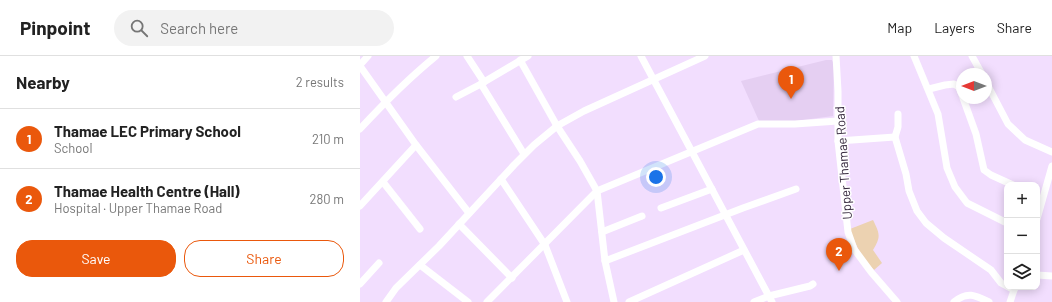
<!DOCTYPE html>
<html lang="en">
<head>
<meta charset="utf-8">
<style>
  body { margin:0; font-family:Barlow,sans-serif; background:#f2f2f2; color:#222 }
  .controls { position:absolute; right:12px; bottom:12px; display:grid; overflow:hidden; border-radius:8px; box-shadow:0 2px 10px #0003 }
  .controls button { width:36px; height:36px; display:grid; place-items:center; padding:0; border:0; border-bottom:1px solid #e0e0e0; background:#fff; color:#222; font:20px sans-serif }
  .compass { position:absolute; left:596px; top:12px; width:36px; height:36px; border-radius:50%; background:#fff; box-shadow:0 2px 10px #0003; rotate:270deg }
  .you { position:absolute; left:296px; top:121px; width:14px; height:14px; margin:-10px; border:3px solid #fff; border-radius:50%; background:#1a73e8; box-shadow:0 0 0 6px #1a73e833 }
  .badge { display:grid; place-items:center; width:26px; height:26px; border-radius:50%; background:#ea580c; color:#fff; font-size:13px; font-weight:700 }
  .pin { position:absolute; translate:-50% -33px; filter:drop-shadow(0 1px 2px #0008) }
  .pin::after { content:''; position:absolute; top:21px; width:14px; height:12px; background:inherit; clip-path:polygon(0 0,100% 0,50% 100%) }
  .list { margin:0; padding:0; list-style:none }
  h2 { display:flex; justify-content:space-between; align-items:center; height:52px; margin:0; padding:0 16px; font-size:17px }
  h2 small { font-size:13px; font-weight:400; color:#767676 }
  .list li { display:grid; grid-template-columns:26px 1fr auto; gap:12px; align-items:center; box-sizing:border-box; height:60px; padding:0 16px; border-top:1px solid #e0e0e0 }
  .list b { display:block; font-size:15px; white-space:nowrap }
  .list p { margin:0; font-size:13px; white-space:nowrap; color:#767676 }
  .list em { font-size:13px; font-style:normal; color:#767676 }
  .actions { display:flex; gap:8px; padding:12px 16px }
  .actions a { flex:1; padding:9px 0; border:1px solid #ea580c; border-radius:16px; text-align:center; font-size:14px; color:#ea580c }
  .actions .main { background:#ea580c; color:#fff }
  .icon { flex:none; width:22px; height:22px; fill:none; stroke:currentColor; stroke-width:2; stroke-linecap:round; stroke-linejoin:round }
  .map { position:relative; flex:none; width:692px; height:246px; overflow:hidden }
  header { display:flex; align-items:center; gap:24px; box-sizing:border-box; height:56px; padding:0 20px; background:#fff; border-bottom:1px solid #e0e0e0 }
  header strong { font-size:19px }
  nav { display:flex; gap:22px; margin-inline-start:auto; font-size:14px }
  .search { width:280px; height:36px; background:#f2f2f2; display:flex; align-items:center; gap:10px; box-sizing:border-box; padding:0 14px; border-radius:22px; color:#767676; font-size:15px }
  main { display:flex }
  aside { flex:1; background:#fff }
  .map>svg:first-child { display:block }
  .built { fill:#e5cff2 }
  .green { fill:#ecd2b1 }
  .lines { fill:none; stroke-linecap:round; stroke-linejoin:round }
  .minor { stroke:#fff; stroke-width:7 }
  .labels { text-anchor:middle; stroke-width:3; stroke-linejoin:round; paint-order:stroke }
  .street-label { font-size:13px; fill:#36293e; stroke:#fff }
</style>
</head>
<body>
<header>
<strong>Pinpoint</strong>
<div class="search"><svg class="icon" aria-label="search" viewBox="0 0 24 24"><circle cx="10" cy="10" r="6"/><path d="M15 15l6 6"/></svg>Search here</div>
<nav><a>Map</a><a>Layers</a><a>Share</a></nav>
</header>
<main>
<aside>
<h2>Nearby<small>2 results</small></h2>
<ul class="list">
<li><span class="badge">1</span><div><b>Thamae LEC Primary School</b><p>School</p></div><em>210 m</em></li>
<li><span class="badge">2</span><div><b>Thamae Health Centre (Hall)</b><p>Hospital · Upper Thamae Road</p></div><em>280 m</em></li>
</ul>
<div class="actions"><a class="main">Save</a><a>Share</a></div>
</aside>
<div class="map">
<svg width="692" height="246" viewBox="0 0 692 246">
  <rect width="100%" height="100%" fill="#f2defe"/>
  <polygon class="built" points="466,4 472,4 474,8 473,60 436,65 399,65 381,25"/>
  <path class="green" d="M513 164C520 178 521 181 513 194L522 207 514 214C502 202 495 189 490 173Z"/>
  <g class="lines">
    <g class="minor">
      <polyline points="107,0 124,26 121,28 164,98"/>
      <polyline points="281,0 412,246"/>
      <polyline points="476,0 478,35 478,85 488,176 494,193 511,216 537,246"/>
      <polyline points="554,0 578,58 587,112 595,131 607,147 647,167"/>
      <polyline points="612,0 622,18"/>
      <polyline points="160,4 197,70 220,105 237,135 245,205 254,246"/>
      <polyline points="0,9 8,0"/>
      <polyline points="0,10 56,89 109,157"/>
      <polyline points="124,26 168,0"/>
      <polyline points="626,26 648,68 665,84 692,96"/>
      <polyline points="569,33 585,29 594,28 599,31 602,39"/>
      <polyline points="96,41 121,28"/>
      <polyline points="603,42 616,78 624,114 631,119 653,129"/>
      <polyline points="538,58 538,71 535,81 546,118 549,135 557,155 566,167 584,182 631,214 641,227 654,234"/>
      <path d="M0 73C24 47 49 22 76 0"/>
      <polyline points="478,85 535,81"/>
      <polyline points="141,123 185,189 207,246"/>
      <polyline points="23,126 60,173"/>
      <polyline points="0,150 56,89"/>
      <polyline points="301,152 352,133"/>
      <polyline points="677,163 692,110"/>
      <polyline points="99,168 152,222"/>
      <polyline points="242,176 282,160"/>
      <polyline points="245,205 383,152 436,133"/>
      <polyline points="60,209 108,246"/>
      <polyline points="677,219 692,220"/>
      <polyline points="0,228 19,207"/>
      <polyline points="26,246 36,232 79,190 154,109 174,89 197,70 224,55 345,0"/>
      <polyline points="127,246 237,135 398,68 435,68 478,65"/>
      <polyline points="269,246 384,194"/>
      <polyline points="394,246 409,240 450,230 453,228"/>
      <path d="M594 246C607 235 615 239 629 246"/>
      <polyline points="650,246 655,231"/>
    </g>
  </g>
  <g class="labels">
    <g class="street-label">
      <text transform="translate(483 107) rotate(-94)" y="5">Upper Thamae Road</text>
    </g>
  </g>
</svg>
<div class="controls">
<button>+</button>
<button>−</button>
<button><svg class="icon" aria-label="layers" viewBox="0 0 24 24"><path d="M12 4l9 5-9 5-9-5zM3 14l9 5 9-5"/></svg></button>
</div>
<svg class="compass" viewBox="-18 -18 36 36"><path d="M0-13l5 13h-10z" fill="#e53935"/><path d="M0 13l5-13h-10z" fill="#767676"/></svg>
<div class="you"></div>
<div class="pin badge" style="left:431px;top:43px">1</div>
<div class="pin badge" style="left:479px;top:215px">2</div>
</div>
</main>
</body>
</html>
